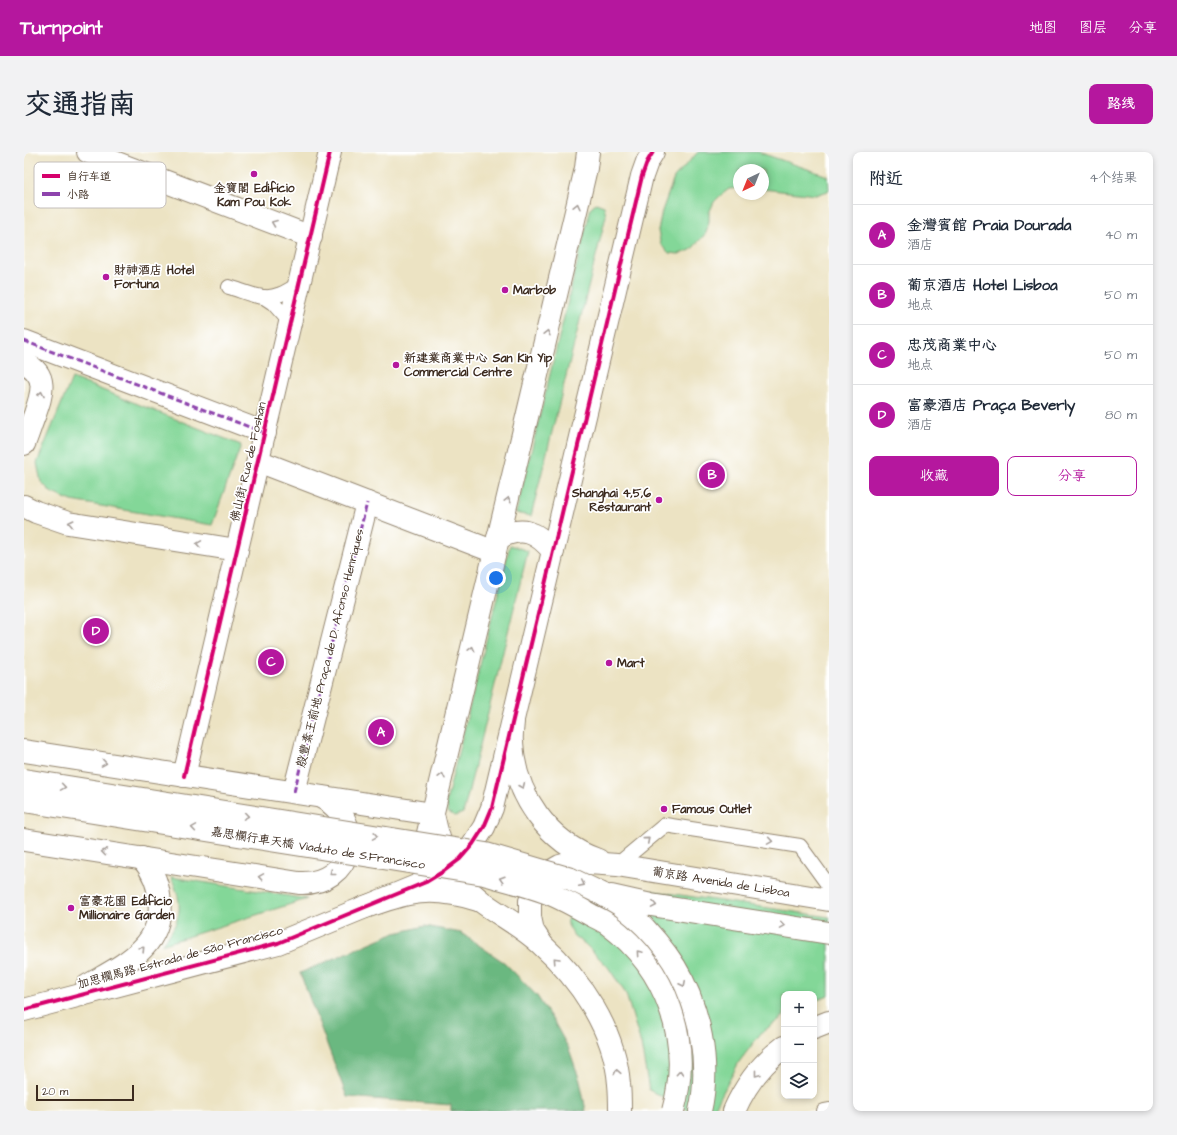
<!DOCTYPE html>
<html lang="zh">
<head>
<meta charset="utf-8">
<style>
  body { margin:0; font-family:"Architects Daughter","LXGW WenKai TC",sans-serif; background:#f2f2f3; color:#1f2937 }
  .controls { position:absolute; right:12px; bottom:12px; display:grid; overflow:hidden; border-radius:8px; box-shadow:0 2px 6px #0003 }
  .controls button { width:36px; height:36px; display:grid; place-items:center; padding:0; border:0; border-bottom:1px solid #e0e1e3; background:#fff; color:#1f2937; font:20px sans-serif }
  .compass { position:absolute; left:709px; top:12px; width:36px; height:36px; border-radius:50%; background:#fff; box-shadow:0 2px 6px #0003; rotate:223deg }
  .scale { position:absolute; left:12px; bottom:10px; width:98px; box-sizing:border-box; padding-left:4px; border:2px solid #3b2a1e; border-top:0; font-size:11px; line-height:14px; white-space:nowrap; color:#3b2a1e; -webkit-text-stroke:3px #fff; paint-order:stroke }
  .you { position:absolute; left:472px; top:426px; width:14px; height:14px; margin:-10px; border:3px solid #fff; border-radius:50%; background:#1a73e8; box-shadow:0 0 0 6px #1a73e833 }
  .badge { display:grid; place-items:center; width:26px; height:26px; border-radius:50%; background:#b5179e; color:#fff; font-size:13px; font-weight:700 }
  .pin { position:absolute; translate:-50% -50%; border:2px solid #fff; box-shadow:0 1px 4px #0006 }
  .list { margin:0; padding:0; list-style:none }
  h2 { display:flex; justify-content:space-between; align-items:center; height:52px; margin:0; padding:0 16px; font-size:17px }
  h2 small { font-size:13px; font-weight:400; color:#747a83 }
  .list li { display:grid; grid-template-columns:26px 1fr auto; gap:12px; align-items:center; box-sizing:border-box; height:60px; padding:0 16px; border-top:1px solid #e0e1e3 }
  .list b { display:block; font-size:15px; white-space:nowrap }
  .list p { margin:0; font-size:13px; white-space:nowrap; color:#747a83 }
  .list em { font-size:13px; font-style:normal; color:#747a83 }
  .actions { display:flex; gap:8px; padding:12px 16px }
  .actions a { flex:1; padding:9px 0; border:1px solid #b5179e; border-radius:8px; text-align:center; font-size:14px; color:#b5179e }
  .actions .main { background:#b5179e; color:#fff }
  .icon { flex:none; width:22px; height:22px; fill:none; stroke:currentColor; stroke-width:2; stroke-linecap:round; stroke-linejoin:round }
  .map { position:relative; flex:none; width:805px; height:959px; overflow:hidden; border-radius:8px }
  header { display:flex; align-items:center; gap:24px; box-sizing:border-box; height:56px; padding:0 20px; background:#b5179e; color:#fff }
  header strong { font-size:19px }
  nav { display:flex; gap:22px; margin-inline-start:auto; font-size:14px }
  .intro { display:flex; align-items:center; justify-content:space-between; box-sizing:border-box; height:96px; padding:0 24px }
  h1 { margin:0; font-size:28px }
  .button { padding:10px 18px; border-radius:8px; background:#b5179e; color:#fff; font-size:14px; font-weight:700 }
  main { display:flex; gap:24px; padding:0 24px }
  aside { flex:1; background:#fff; border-radius:8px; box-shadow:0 2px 6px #0003 }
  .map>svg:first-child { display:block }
  .green { fill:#83d798; stroke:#5f805b }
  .forest { fill:#6ab880; stroke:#52714f }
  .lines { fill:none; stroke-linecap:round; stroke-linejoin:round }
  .lane-casing { stroke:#948670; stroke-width:16 }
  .street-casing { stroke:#948670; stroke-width:24 }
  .secondary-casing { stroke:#948670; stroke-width:24 }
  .primary-casing { stroke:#948670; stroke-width:24 }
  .lane { stroke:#fff; stroke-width:14 }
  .street { stroke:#fff; stroke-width:22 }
  .secondary { stroke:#fff; stroke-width:22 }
  .primary { stroke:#fff; stroke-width:22 }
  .primary-bridge-casing { stroke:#948670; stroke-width:24; stroke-linecap:butt }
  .primary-bridge { stroke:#fff; stroke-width:22 }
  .quiet { stroke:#8e44ad; stroke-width:3; stroke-dasharray:6 3; stroke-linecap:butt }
  .cycleway-casing { stroke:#fff; stroke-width:6 }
  .cycleway { stroke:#d6006c; stroke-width:4 }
  .oneway { stroke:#a79f9a }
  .poi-dot { fill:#b5179e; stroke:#fff; stroke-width:1.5 }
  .labels { text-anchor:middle; stroke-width:3.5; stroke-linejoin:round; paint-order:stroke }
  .poi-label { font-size:12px; font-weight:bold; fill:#3b2a1e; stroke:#fff; text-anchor:start }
  .street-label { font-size:12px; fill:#3b2a1e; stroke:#fff }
  .key { fill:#fff; stroke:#c4bfbc; stroke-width:1 }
  .key-label { font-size:11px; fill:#3b2a1e }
</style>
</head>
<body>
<header>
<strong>Turnpoint</strong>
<nav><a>地图</a><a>图层</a><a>分享</a></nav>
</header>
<div class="intro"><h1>交通指南</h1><a class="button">路线</a></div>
<main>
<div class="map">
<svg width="805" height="959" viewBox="0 0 805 959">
  <rect width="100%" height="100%" fill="#fff"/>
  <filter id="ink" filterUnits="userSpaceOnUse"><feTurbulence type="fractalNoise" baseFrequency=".025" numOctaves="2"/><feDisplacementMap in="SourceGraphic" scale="8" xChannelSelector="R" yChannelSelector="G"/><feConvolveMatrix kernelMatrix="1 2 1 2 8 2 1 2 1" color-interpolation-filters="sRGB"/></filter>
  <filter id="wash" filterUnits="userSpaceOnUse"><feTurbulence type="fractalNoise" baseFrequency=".012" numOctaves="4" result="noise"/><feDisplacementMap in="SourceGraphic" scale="16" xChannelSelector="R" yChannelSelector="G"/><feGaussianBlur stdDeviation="0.9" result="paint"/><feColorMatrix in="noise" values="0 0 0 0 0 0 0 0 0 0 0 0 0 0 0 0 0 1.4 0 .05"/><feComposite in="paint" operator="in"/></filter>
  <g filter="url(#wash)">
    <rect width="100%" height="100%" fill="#ece3c3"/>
    <g class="green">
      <polygon points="674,0 734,0 804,24 805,37 804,39 792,43 739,37 739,18 715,18 715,36 705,37 697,43 690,50 685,61 685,69 682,81 667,98 655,102 645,101 637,93 634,79 638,59 650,26"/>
      <polygon points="572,51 580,54 582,64 507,364 492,361 567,55"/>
      <polygon points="48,226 217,293 188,373 48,349 28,341 17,330 13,311"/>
      <polygon points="486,393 504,399 441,654 439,661 431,664 424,660 422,650"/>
      <path d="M147 725 283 747 137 793C158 769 160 753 147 725Z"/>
      <polygon points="582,732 805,765 805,844 790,849 790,842 760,842 760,864 737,881 715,910 689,959 666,959 625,938 617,892 602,842 584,815 561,792 550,784 544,773 543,755 570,733"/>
    </g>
    <polygon class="forest" points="401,774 437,781 481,811 513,844 530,870 545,897 556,929 562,959 427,959 427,953 323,945 276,821 367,782"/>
  </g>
  <g filter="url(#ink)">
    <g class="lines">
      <defs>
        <g id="lane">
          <path d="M205 135C216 138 228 144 239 145 252 147 265 138 275 132"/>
          <polyline points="240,145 249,151 266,170"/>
          <polyline points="593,713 641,673 776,694 805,734"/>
          <polyline points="800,959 805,958"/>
        </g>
        <g id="street">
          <polyline points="64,0 287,85"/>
          <polyline points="0,189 241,281"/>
          <path d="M0 211C25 222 18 242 11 262 7 272 4 282 0 292"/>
          <polyline points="234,309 471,400"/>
          <polyline points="0,354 12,360 44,371 213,398"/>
          <polyline points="160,624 306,0"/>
          <polyline points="270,640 343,351"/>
        </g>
        <g id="secondary">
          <path d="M474 386C499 374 512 379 529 399"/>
          <polyline points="0,599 409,662"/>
          <polyline points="404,681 553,55 562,16 564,0"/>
          <path d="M0 688 275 731C329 734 344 669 297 645"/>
          <path d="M63 834C81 823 104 812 119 796 143 771 140 732 118 706"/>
          <polyline points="0,858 254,791 402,730 420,719 436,707 449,692 460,675 468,656 618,24 623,10 629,0"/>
        </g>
        <g id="primary">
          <path d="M489 568C489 575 487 583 488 590 490 642 524 691 574 708"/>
          <path d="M409 662C416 697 428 727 458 750 477 764 499 775 517 792 556 827 591 878 595 932 596 941 596 950 596 959"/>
          <path d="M578 742C588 749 599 755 608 763 624 779 639 796 651 815 676 856 687 912 676 959"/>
          <polyline points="587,744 627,753 805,781"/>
          <path d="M338 756C385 740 406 733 454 748"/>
          <polyline points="517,791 509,779 506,765 506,749 512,735 522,722 536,714 551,710 593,713 805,748"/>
          <polyline points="790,876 805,870"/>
          <path d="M710 959C721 934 738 911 760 895"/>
        </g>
      </defs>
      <use href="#lane" class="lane-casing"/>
      <use href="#street" class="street-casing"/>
      <use href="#secondary" class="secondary-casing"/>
      <use href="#primary" class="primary-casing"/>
      <use href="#lane" class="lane"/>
      <use href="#street" class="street"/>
      <use href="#secondary" class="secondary"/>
      <use href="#primary" class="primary"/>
      <defs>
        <g id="primary-bridge">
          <polyline points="0,628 462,702 547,727 578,742"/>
          <path d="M0 649 460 722C481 728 503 733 524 741 538 747 553 755 567 763 573 766 580 769 585 773 643 817 669 889 649 959"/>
        </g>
      </defs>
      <use href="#primary-bridge" class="primary-bridge-casing"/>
      <use href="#primary-bridge" class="primary-bridge"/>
      <g class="quiet">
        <polyline points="0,189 241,281"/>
        <polyline points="270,640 343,351"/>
      </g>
      <defs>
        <g id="cycleway">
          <polyline points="160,624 306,0"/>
          <polyline points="0,858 254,791 402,730 420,719 436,707 449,692 460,675 468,656 618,24 623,10 629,0"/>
        </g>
      </defs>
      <use href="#cycleway" class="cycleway-casing"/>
      <use href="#cycleway" class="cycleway"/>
    </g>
    <defs><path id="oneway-chevron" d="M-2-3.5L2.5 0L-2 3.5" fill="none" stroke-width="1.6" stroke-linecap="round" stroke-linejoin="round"/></defs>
    <g class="oneway">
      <use href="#oneway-chevron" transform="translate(553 54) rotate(-77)"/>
      <use href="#oneway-chevron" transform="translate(250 71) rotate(-159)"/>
      <use href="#oneway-chevron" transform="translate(523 181) rotate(-77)"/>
      <use href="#oneway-chevron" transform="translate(17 242) rotate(-79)"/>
      <use href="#oneway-chevron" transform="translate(484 348) rotate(-76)"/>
      <use href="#oneway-chevron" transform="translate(47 371) rotate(-167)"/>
      <use href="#oneway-chevron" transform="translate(175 392) rotate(-171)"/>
      <use href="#oneway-chevron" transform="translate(448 497) rotate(-77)"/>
      <use href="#oneway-chevron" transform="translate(80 611) rotate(9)"/>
      <use href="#oneway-chevron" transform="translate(418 624) rotate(-77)"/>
      <use href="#oneway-chevron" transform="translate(498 634) rotate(67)"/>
      <use href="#oneway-chevron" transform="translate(39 635) rotate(9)"/>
      <use href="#oneway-chevron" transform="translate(222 664) rotate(9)"/>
      <use href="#oneway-chevron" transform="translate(170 676) rotate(-171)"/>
      <use href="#oneway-chevron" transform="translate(351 684) rotate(9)"/>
      <use href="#oneway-chevron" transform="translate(623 688) rotate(-40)"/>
      <use href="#oneway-chevron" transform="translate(746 689) rotate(9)"/>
      <use href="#oneway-chevron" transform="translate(80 700) rotate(-171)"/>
      <use href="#oneway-chevron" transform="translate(308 721) rotate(141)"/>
      <use href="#oneway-chevron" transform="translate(237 725) rotate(-171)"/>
      <use href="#oneway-chevron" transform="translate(478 727) rotate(-163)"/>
      <use href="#oneway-chevron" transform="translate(558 732) rotate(26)"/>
      <use href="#oneway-chevron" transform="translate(630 753) rotate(10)"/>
      <use href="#oneway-chevron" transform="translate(758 773) rotate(9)"/>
      <use href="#oneway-chevron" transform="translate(118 797) rotate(-46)"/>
      <use href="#oneway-chevron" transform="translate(615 801) rotate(-131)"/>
      <use href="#oneway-chevron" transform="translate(532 808) rotate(-133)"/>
      <use href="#oneway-chevron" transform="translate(659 832) rotate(64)"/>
      <use href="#oneway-chevron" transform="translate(593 920) rotate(-101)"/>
      <use href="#oneway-chevron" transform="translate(656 921) rotate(-85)"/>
      <use href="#oneway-chevron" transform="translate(733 922) rotate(128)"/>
    </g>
  </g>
  <g class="poi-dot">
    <circle cx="230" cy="22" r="4"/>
    <circle cx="82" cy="125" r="4"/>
    <circle cx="481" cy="138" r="4"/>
    <circle cx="372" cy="213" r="4"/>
    <circle cx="635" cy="348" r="4"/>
    <circle cx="585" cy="511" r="4"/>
    <circle cx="640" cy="657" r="4"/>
    <circle cx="47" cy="756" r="4"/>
  </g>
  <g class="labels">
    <g class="poi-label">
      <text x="230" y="40" text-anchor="middle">金寶閣 Edifício<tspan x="230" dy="14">Kam Pou Kok</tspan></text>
      <text x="90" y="122">財神酒店 Hotel<tspan x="90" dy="14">Fortuna</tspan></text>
      <text x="489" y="142">Marbob</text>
      <text x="380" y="210">新建業商業中心 San Kin Yip<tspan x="380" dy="14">Commercial Centre</tspan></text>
      <text x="627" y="345" text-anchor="end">Shanghai 4,5,6<tspan x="627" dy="14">Restaurant</tspan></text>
      <text x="593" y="515">Mart</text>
      <text x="648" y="661">Famous Outlet</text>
      <text x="55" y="753">富豪花園 Edifício<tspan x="55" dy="14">Millionaire Garden</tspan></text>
    </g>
    <g class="street-label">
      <text transform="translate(224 310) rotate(-77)" y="4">佛山街 Rua de Foshan</text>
      <text transform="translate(306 496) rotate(-76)" y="4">殷豐素王前地 Praça de D. Afonso Henriques</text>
      <text transform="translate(294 696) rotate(9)" y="4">嘉思欄行車天橋 Viaduto de S.Francisco</text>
      <text transform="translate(697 730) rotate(9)" y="4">葡京路 Avenida de Lisboa</text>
      <text transform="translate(156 805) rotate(-15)" y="4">加思欄馬路 Estrada de São Francisco</text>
    </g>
  </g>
  <rect x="10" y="10" width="132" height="46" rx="6" class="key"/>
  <rect x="18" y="22" width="18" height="4" fill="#d6006c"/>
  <rect x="18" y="40" width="18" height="4" fill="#8e44ad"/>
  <g class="key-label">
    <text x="43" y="28">自行车道</text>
    <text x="43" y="46">小路</text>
  </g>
</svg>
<div class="controls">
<button>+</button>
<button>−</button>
<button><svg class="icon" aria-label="layers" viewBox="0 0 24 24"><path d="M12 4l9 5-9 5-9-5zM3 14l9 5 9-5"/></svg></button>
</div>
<svg class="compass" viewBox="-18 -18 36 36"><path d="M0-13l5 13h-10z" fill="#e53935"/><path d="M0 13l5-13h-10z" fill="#747a83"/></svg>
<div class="scale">20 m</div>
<div class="you"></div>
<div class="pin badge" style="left:357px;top:580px">A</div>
<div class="pin badge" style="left:688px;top:323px">B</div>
<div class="pin badge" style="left:247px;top:510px">C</div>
<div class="pin badge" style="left:72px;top:479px">D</div>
</div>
<aside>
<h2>附近<small>4个结果</small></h2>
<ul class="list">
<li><span class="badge">A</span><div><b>金灣賓館 Praia Dourada</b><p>酒店</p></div><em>40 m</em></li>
<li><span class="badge">B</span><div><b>葡京酒店 Hotel Lisboa</b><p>地点</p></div><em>50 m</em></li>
<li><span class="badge">C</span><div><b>忠茂商業中心</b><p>地点</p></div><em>50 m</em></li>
<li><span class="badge">D</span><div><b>富豪酒店 Praça Beverly</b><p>酒店</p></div><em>80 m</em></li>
</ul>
<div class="actions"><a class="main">收藏</a><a>分享</a></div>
</aside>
</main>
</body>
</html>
